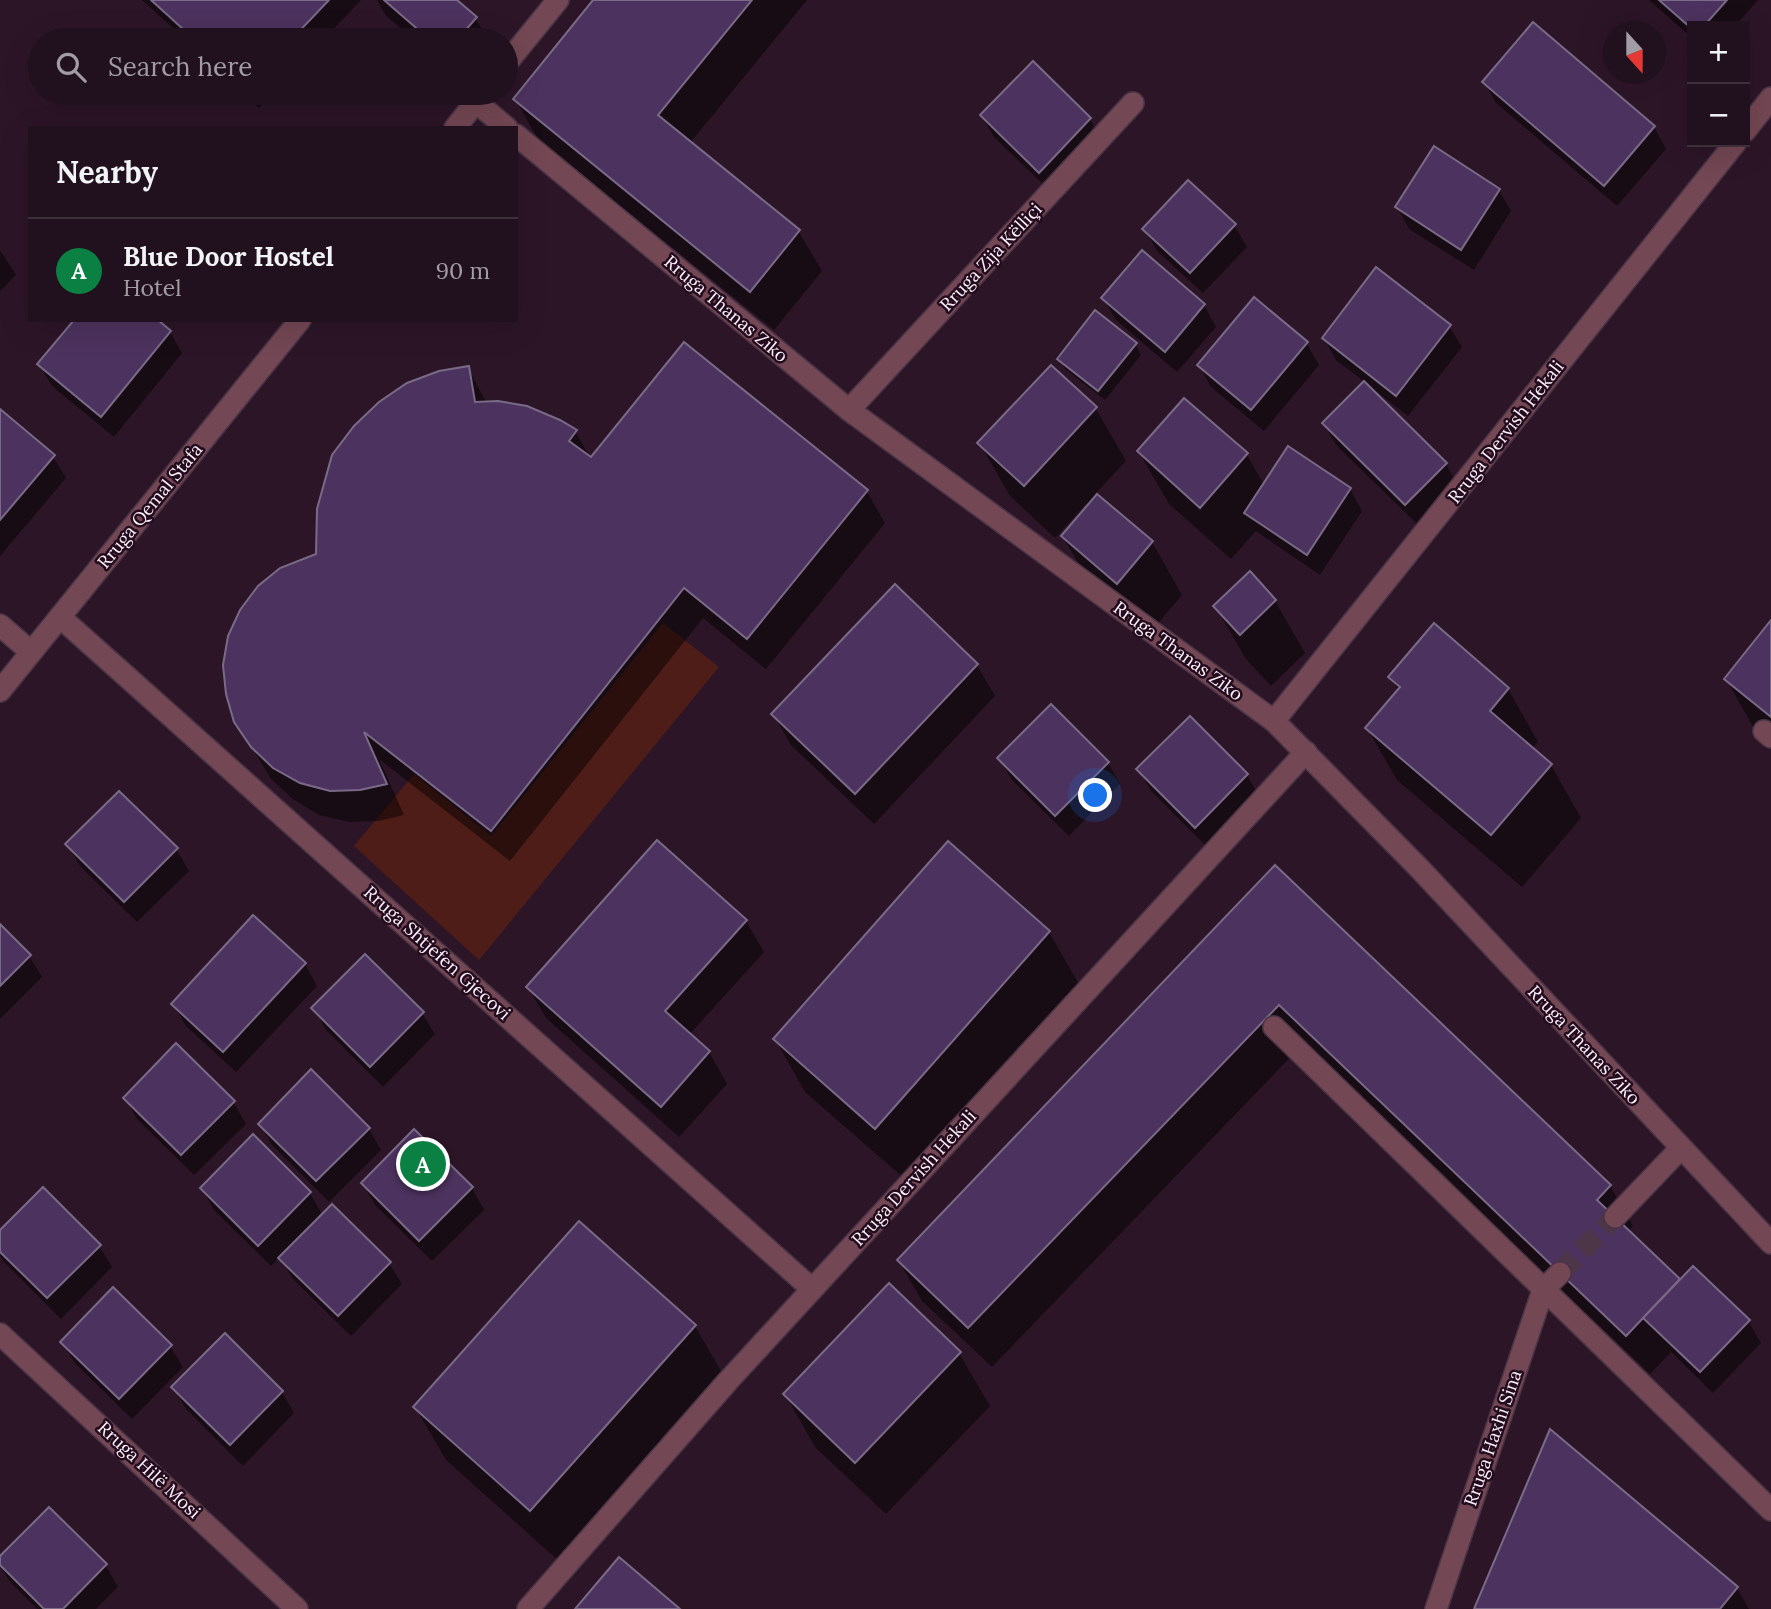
<!DOCTYPE html>
<html lang="en">
<head>
<meta charset="utf-8">
<style>
  body { margin:0; font-family:Lora,serif; background:#291926; color:#f1f3f6 }
  .controls { position:absolute; right:21px; top:21px; display:grid; overflow:hidden; border-radius:0px; box-shadow:0 7px 28px #0002 }
  .controls button { width:63px; height:63px; display:grid; place-items:center; padding:0; border:0; border-bottom:2px solid #3e303b; background:#21101d; color:#f1f3f6; font:35px sans-serif }
  .compass { position:absolute; left:1603px; top:21px; width:63px; height:63px; border-radius:50%; background:#21101d; box-shadow:0 7px 28px #0002; rotate:159deg }
  .you { position:absolute; left:1096px; top:796px; width:24px; height:24px; margin:-18px; border:5px solid #fff; border-radius:50%; background:#1a73e8; box-shadow:0 0 0 10px #1a73e833 }
  .badge { display:grid; place-items:center; width:46px; height:46px; border-radius:50%; background:#0b8043; color:#fff; font-size:23px; font-weight:700 }
  .pin { position:absolute; translate:-50% -50%; border:4px solid #fff; box-shadow:0 2px 7px #0006 }
  .list { margin:0; padding:0; list-style:none }
  h2 { display:flex; justify-content:space-between; align-items:center; height:91px; margin:0; padding:0 28px; font-size:30px }
  h2 small { font-size:23px; font-weight:400; color:#a29da4 }
  .list li { display:grid; grid-template-columns:46px 1fr auto; gap:21px; align-items:center; box-sizing:border-box; height:105px; padding:0 28px; border-top:2px solid #3e303b }
  .list b { display:block; font-size:26px; white-space:nowrap }
  .list p { margin:0; font-size:23px; white-space:nowrap; color:#a29da4 }
  .list em { font-size:23px; font-style:normal; color:#a29da4 }
  .icon { flex:none; width:38px; height:38px; fill:none; stroke:currentColor; stroke-width:2; stroke-linecap:round; stroke-linejoin:round }
  .map { position:relative; flex:none; width:1771px; height:1609px; overflow:hidden }
  .search { position:absolute; background:#21101d; box-shadow:0 7px 28px #0002; left:28px; top:28px; width:490px; height:77px; display:flex; align-items:center; gap:18px; box-sizing:border-box; padding:0 24px; border-radius:38px; color:#a29da4; font-size:26px }
  .panel { position:absolute; background:#21101d; box-shadow:0 7px 28px #0002; left:28px; top:126px; width:490px; height:196px; border-radius:0px }
  .map>svg:first-child { display:block }
  .green { fill:#4f1d18 }
  .shadow { fill:#0007 }
  .building { fill:#4c325e; stroke:#7a6a87; stroke-width:2 }
  .lines { fill:none; stroke-linecap:round; stroke-linejoin:round }
  .minor-tunnel { stroke:#4c3647; stroke-width:21; stroke-dasharray:21 10; stroke-linecap:butt }
  .minor-casing { stroke:#493445; stroke-width:24 }
  .minor { stroke:#734753; stroke-width:21 }
  .labels { text-anchor:middle; stroke-width:5; stroke-linejoin:round; paint-order:stroke }
  .street-label { font-size:18px; fill:#fef0fa; stroke:#220c1d }
</style>
</head>
<body>
<div class="map">
<svg width="1771" height="1609" viewBox="0 0 1771 1609">
  <rect width="100%" height="100%" fill="#2c1527"/>
  <polygon class="green" points="663,623 719,667 479,960 354,846 414,774 491,836"/>
  <g class="shadow">
    <polygon points="142,0 361,0 323,40 186,40"/>
    <polygon points="377,0 456,0 476,19 488,40 415,40 386,16"/>
    <polygon points="596,0 807,0 690,143 799,232 822,271 774,330 538,139 515,99"/>
    <polygon points="1649,0 1758,0 1735,26 1692,26 1692,38"/>
    <polygon points="1533,25 1654,127 1666,149 1617,206 1496,103 1484,82"/>
    <polygon points="242,93 274,93 259,108"/>
    <polygon points="982,116 1090,119 1102,140 1052,193 994,137"/>
    <polygon points="1499,190 1511,211 1474,270 1409,229 1397,207"/>
    <polygon points="1234,225 1247,247 1203,293 1157,251 1145,229"/>
    <polygon points="0,250 16,275 0,291"/>
    <polygon points="1103,298 1204,305 1216,327 1177,372 1116,320"/>
    <polygon points="1254,300 1307,344 1319,365 1264,431 1211,387 1199,365"/>
    <polygon points="1449,326 1462,347 1408,416 1369,386 1368,388 1446,464 1458,486 1418,525 1336,445 1324,424 1365,382 1336,360 1324,338"/>
    <polygon points="170,332 182,353 114,437 52,386 39,364"/>
    <polygon points="1135,344 1141,355 1105,400 1065,369 1059,359"/>
    <polygon points="1051,367 1096,409 1126,461 1095,494 1152,542 1182,595 1148,635 1093,589 1063,537 1089,506 1086,504 1055,538 1010,496 980,444"/>
    <polygon points="468,368 487,404 575,431 591,459 867,492 885,523 766,669 703,618 510,861 379,759 404,815 379,821 349,822 319,815 293,799 271,779 236,721 318,556"/>
    <polygon points="1184,401 1247,455 1264,485 1350,489 1362,511 1320,575 1256,531 1231,559 1169,504 1139,452"/>
    <polygon points="0,411 53,457 66,478 0,556"/>
    <polygon points="895,587 977,665 995,696 874,824 791,745 773,714"/>
    <polygon points="1275,601 1305,653 1271,686 1246,659 1215,606"/>
    <polygon points="1771,623 1771,744 1756,732 1726,679"/>
    <polygon points="1434,626 1508,689 1538,742 1532,749 1551,765 1581,818 1522,887 1397,780 1367,728 1399,691 1390,677"/>
    <polygon points="999,758 1108,763 1120,784 1069,836 1012,780"/>
    <polygon points="1139,770 1247,775 1259,796 1208,848 1151,791"/>
    <polygon points="68,845 176,849 189,871 137,922 80,866"/>
    <polygon points="1275,868 1610,1186 1633,1226 1628,1231 1680,1282 1748,1321 1761,1343 1713,1393 1671,1352 1650,1374 1303,1044 992,1367 922,1301 899,1261"/>
    <polygon points="746,921 764,952 689,1035 709,1052 727,1084 679,1137 546,1018 528,987"/>
    <polygon points="0,927 29,956 42,977 0,1019"/>
    <polygon points="1049,932 1079,984 906,1180 805,1092 775,1039"/>
    <polygon points="305,964 317,986 236,1072 186,1026 173,1004"/>
    <polygon points="314,1008 422,1013 435,1034 383,1087 326,1030"/>
    <polygon points="176,1045 234,1103 246,1124 194,1175 137,1119 125,1098"/>
    <polygon points="260,1124 369,1129 381,1150 329,1202 272,1145"/>
    <polygon points="253,1136 310,1193 323,1216 389,1263 402,1284 351,1336 293,1279 280,1257 271,1266 214,1210 202,1188"/>
    <polygon points="363,1184 472,1188 484,1210 432,1261 375,1205"/>
    <polygon points="0,1232 99,1246 112,1267 61,1319 4,1262 0,1256"/>
    <polygon points="695,1326 725,1378 561,1563 446,1460 415,1407"/>
    <polygon points="225,1336 282,1392 294,1413 243,1466 186,1409 173,1387"/>
    <polygon points="62,1342 170,1346 183,1367 132,1419 75,1363"/>
    <polygon points="959,1353 990,1406 886,1514 815,1447 785,1394"/>
    <polygon points="49,1509 106,1566 118,1587 96,1609 37,1609 10,1582 0,1566 0,1558"/>
    <polygon points="1737,1588 1749,1609 1476,1609"/>
  </g>
  <g class="building">
    <polygon points="151,0 329,0 291,40 195,40"/>
    <polygon points="384,0 457,0 477,17 457,40 430,40"/>
    <polygon points="593,0 752,0 658,115 800,230 750,292 513,99"/>
    <polygon points="1659,0 1727,0 1704,26 1692,26 1692,29"/>
    <polygon points="1533,22 1655,126 1604,186 1482,82"/>
    <polygon points="1033,61 1091,118 1039,173 980,115"/>
    <polygon points="1434,146 1500,189 1461,250 1395,207"/>
    <polygon points="1188,180 1236,224 1190,273 1142,229"/>
    <polygon points="1142,250 1205,304 1165,352 1101,298"/>
    <polygon points="1376,267 1451,325 1396,396 1322,338"/>
    <polygon points="1254,297 1308,342 1251,410 1197,365"/>
    <polygon points="1095,310 1137,343 1098,391 1057,359"/>
    <polygon points="74,320 158,320 171,331 101,417 37,364"/>
    <polygon points="684,342 868,490 747,639 684,588 491,831 364,732 387,784 360,790 330,791 300,783 273,768 251,747 234,722 226,694 223,665 228,636 240,610 258,586 280,568 316,554 317,509 332,455 354,426 379,402 407,383 439,371 469,366 475,402 498,401 527,406 560,420 577,430 569,441 591,457"/>
    <polygon points="1051,365 1097,407 1024,486 977,443"/>
    <polygon points="1364,381 1447,463 1405,505 1322,423"/>
    <polygon points="1184,398 1248,453 1200,508 1137,451"/>
    <polygon points="0,409 55,455 0,520"/>
    <polygon points="1288,446 1351,488 1307,555 1244,513"/>
    <polygon points="1097,494 1153,541 1117,584 1061,536"/>
    <polygon points="1250,571 1276,600 1240,635 1213,606"/>
    <polygon points="895,584 978,664 855,794 771,714"/>
    <polygon points="1771,620 1771,717 1724,679"/>
    <polygon points="1434,623 1509,688 1490,711 1552,764 1491,835 1365,728 1400,687 1388,677"/>
    <polygon points="1051,704 1109,762 1055,816 997,758"/>
    <polygon points="1190,716 1248,774 1195,828 1136,769"/>
    <polygon points="119,791 178,848 124,902 65,844"/>
    <polygon points="657,840 747,920 665,1011 710,1051 661,1107 526,987"/>
    <polygon points="948,841 1050,931 875,1129 773,1039"/>
    <polygon points="1275,865 1611,1185 1597,1200 1680,1279 1626,1336 1279,1005 968,1328 897,1260"/>
    <polygon points="253,915 306,963 223,1052 171,1004"/>
    <polygon points="0,924 31,955 0,986"/>
    <polygon points="365,954 424,1012 370,1067 311,1008"/>
    <polygon points="176,1043 235,1101 181,1155 123,1098"/>
    <polygon points="311,1069 370,1128 316,1181 258,1124"/>
    <polygon points="414,1129 473,1187 419,1241 361,1183"/>
    <polygon points="253,1134 311,1192 258,1246 200,1188"/>
    <polygon points="43,1187 101,1245 47,1298 0,1252 0,1230"/>
    <polygon points="332,1204 391,1262 338,1316 278,1258"/>
    <polygon points="579,1221 696,1325 530,1511 413,1407"/>
    <polygon points="1693,1266 1750,1320 1700,1372 1643,1318"/>
    <polygon points="889,1283 961,1352 855,1463 783,1394"/>
    <polygon points="113,1287 172,1345 119,1399 60,1342"/>
    <polygon points="225,1333 283,1391 230,1445 171,1387"/>
    <polygon points="1550,1429 1738,1587 1720,1609 1474,1609"/>
    <polygon points="49,1507 107,1564 63,1609 44,1609 0,1565 0,1556"/>
    <polygon points="619,1557 680,1609 575,1609"/>
  </g>
  <g class="lines">
    <polyline class="minor-tunnel" points="1560,1273 1615,1217"/>
    <defs>
      <g id="minor">
        <polyline points="506,64 558,0"/>
        <polyline points="476,102 507,128"/>
        <polyline points="455,128 483,93"/>
        <polyline points="1745,131 1771,98"/>
        <polyline points="516,135 849,410 1274,721 1419,868 1771,1243"/>
        <polyline points="849,410 1133,103"/>
        <polyline points="60,617 812,1289"/>
        <polyline points="0,625 31,652"/>
        <polyline points="0,691 300,320"/>
        <polyline points="1274,721 1736,142"/>
        <polyline points="1764,731 1771,737"/>
        <polyline points="1274,1027 1771,1510"/>
        <polyline points="1615,1217 1680,1149"/>
        <polyline points="0,1334 297,1609"/>
        <polyline points="528,1609 728,1381 1306,752"/>
        <polyline points="1436,1609 1543,1290 1560,1273"/>
      </g>
    </defs>
    <use href="#minor" class="minor-casing"/>
    <use href="#minor" class="minor"/>
  </g>
  <g class="labels">
    <g class="street-label">
      <text transform="translate(991 257) rotate(-47)" y="6">Rruga Zija Këlliçi</text>
      <text transform="translate(726 309) rotate(40)" y="6">Rruga Thanas Ziko</text>
      <text transform="translate(1506 432) rotate(-52)" y="6">Rruga Dervish Hekali</text>
      <text transform="translate(150 506) rotate(-51)" y="6">Rruga Qemal Stafa</text>
      <text transform="translate(1178 651) rotate(36)" y="6">Rruga Thanas Ziko</text>
      <text transform="translate(437 953) rotate(42)" y="6">Rruga Shtjefen Gjecovi</text>
      <text transform="translate(1584 1045) rotate(47)" y="6">Rruga Thanas Ziko</text>
      <text transform="translate(914 1178) rotate(-48)" y="6">Rruga Dervish Hekali</text>
      <text transform="translate(1493 1438) rotate(-71)" y="6">Rruga Haxhi Sina</text>
      <text transform="translate(149 1470) rotate(43)" y="6">Rruga Hilë Mosi</text>
    </g>
  </g>
</svg>
<div class="controls">
<button>+</button>
<button>−</button>
</div>
<svg class="compass" viewBox="-18 -18 36 36"><path d="M0-13l5 13h-10z" fill="#e53935"/><path d="M0 13l5-13h-10z" fill="#a29da4"/></svg>
<div class="you"></div>
<div class="pin badge" style="left:423px;top:1164px">A</div>
<div class="search"><svg class="icon" aria-label="search" viewBox="0 0 24 24"><circle cx="10" cy="10" r="6"/><path d="M15 15l6 6"/></svg>Search here</div>
<section class="panel">
<h2>Nearby<small></small></h2>
<ul class="list">
<li><span class="badge">A</span><div><b>Blue Door Hostel</b><p>Hotel</p></div><em>90 m</em></li>
</ul>
</section>
</div>
</body>
</html>
